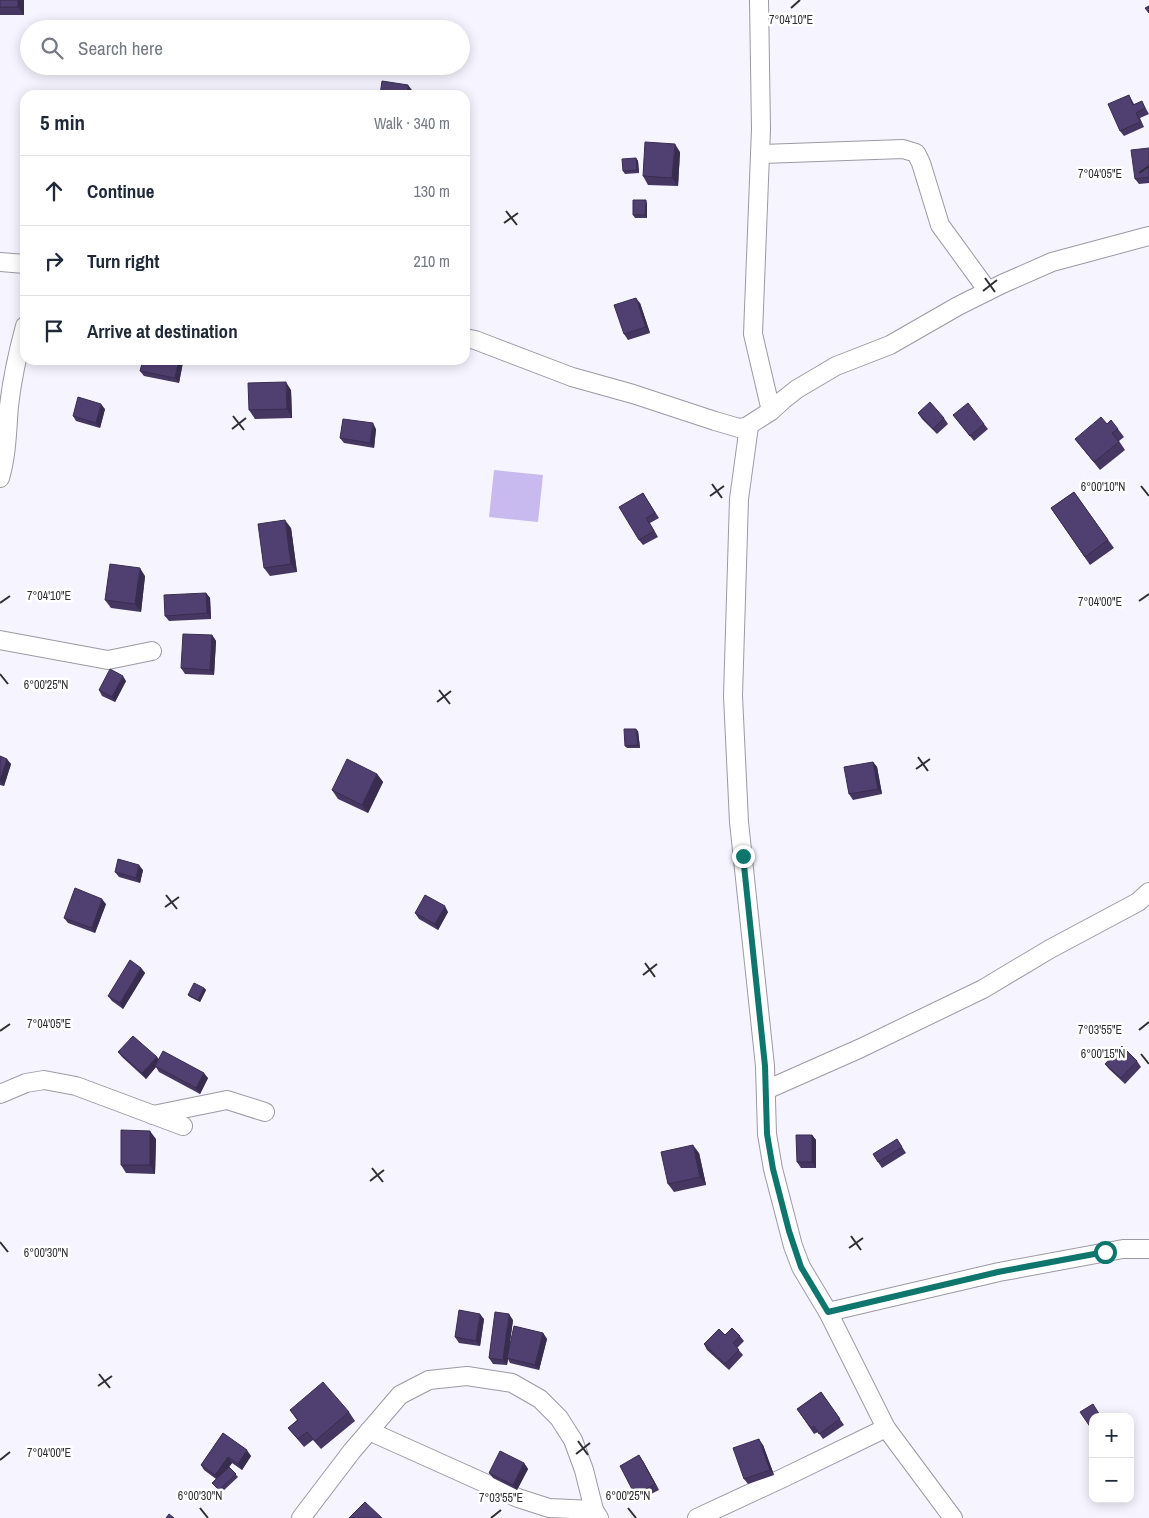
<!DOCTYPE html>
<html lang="en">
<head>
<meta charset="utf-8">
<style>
  body { margin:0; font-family:"Archivo Narrow",sans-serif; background:#f6f6f7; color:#1f2937 }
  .controls { position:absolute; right:15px; bottom:15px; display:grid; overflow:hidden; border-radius:10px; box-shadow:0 2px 12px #0003 }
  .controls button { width:45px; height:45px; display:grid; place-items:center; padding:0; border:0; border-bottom:1px solid #e0e1e3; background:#fff; color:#1f2937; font:25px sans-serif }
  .stop { position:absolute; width:15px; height:15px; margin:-11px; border:4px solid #0f766e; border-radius:50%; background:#fff }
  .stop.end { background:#0f766e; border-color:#fff; box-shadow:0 1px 5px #0008 }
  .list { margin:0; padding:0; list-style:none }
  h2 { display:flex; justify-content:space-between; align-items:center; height:65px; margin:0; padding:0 20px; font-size:21px }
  h2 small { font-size:16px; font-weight:400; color:#747a83 }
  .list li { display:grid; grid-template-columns:32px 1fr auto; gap:15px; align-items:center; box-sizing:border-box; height:70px; padding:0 20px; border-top:1px solid #e0e1e3 }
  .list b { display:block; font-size:19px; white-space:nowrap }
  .list em { font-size:16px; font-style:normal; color:#747a83 }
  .icon { flex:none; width:28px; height:28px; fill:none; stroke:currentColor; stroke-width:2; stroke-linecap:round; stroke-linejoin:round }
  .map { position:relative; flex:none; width:1149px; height:1518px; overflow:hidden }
  .search { position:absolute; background:#fff; box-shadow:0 2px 12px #0003; left:20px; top:20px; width:450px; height:55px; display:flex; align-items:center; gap:12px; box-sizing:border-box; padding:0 18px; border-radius:28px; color:#747a83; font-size:19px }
  .panel { position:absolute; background:#fff; box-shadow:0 2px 12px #0003; left:20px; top:90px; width:450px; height:275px; border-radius:15px }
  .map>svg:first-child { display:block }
  .green { fill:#c8b9ee }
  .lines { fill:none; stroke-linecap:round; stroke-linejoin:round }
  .minor-casing { stroke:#9c99a5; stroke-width:20 }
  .minor { stroke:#fff; stroke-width:18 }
  .wall { fill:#453761 }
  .shaded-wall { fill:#382d4f }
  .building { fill:#504071; stroke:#382d4f }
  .route { stroke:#0f766e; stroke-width:6 }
  .ticks { fill:none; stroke:#2f2e33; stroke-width:2 }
  .ticks-label { font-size:12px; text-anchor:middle; fill:#2f2e33; stroke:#fff; stroke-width:5; stroke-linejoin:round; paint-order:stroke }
</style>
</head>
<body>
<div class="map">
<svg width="1149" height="1518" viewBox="0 0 1149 1518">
  <rect width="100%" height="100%" fill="#f6f4fe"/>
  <polygon class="green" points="494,470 543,475 538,522 489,517"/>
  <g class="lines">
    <defs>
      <g id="minor">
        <polyline points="759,0 761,129 753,334 771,411"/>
        <polyline points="760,154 903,149 916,153 921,163 940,225 988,291"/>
        <polyline points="0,262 25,264"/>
        <polyline points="465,338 475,340 572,377 633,394 715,421 739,428 746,427 771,411 783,400 797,389 836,366 890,345 958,306 1002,284 1052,262 1149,236"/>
        <polyline points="749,426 739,499 733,696 739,822 765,1066 767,1134 773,1169 793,1246 801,1267 828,1312 886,1428 953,1518"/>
        <path d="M0 478C7 454 7 430 9 406 12 379 18 352 25 326"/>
        <polyline points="0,640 108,660 152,651"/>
        <polyline points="766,1090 861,1048 983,989 1050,949 1138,902 1149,892"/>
        <polyline points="0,1094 26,1083 44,1080 76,1086 183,1126"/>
        <polyline points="153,1115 227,1100 265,1112"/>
        <polyline points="828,1312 999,1272 1123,1249 1149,1249"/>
        <polyline points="369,1431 518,1498 549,1508 594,1510"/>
        <polyline points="301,1518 352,1451 400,1395 429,1380 467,1376 512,1383 540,1399 559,1418 573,1440 584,1470 594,1510 599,1518"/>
        <polyline points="697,1518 783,1478 886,1428"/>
      </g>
    </defs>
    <use href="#minor" class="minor-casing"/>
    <use href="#minor" class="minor"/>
  </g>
  <g class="wall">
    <rect x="0" y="0" width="24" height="15"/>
    <polygon points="1129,95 1134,104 1145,107 1149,114 1140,118 1144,127 1124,136 1120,131"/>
    <polygon points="1149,148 1149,183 1139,184 1135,179"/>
    <polygon points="680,152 678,186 648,185 643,176"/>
    <polygon points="636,158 638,161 639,173 625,174 623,171"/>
    <polygon points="647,203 647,218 635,218 633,215"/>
    <polygon points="640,303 650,333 628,340 624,334"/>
    <polygon points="143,360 181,360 183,362 179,383 144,376 140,371"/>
    <polygon points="291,390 292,418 255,419 249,410"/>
    <polygon points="105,409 100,428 76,421 73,416"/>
    <polygon points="918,413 944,418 948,424 937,434 922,419"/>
    <polygon points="953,415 984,424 988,429 974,441"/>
    <polygon points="1107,424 1118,429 1124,437 1119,441 1125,450 1100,470 1075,439"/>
    <polygon points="376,429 374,448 344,443 340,438"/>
    <polygon points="1074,492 1114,548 1090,565 1051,508"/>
    <polygon points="643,493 659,518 650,523 658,537 643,545 639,540"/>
    <polygon points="291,528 297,572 270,576 264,568"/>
    <polygon points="145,576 141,612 111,608 105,600"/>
    <polygon points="206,593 210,598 211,619 169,621 165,616"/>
    <polygon points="212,635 216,641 214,675 185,674 181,668"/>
    <polygon points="126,681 115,702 102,696 99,690"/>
    <polygon points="638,731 640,748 627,748 625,746"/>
    <polygon points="0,756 11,764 4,786 0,785"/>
    <polygon points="873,762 877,767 882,794 853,800 849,794"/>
    <polygon points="377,774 383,782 368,813 338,799 332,790"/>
    <polygon points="143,870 140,883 119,877 115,872"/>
    <polygon points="106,904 95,933 68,923 64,918"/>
    <polygon points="448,912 438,930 419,919 415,913"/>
    <polygon points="141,968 145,973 123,1009 112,1001 108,996"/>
    <polygon points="204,988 206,990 200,1002 190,997 188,995"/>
    <polygon points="118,1052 157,1057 159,1060 208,1078 200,1094 159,1072 156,1067 146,1079 122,1057"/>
    <polygon points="1137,1061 1141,1067 1125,1084 1109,1069 1105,1064"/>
    <polygon points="812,1135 816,1140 816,1168 801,1168 797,1162"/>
    <polygon points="156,1139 155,1174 126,1173 121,1165"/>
    <polygon points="897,1139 906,1153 882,1168 878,1162"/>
    <polygon points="699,1153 706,1185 674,1192 668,1184"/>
    <polygon points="484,1319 480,1346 459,1343 455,1337"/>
    <polygon points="513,1320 509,1348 543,1333 547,1339 539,1370 510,1363 508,1359 507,1365 493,1364 489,1358"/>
    <polygon points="725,1335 740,1336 744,1341 737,1348 743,1355 729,1370 707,1350 704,1344"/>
    <polygon points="821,1392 844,1425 823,1439 818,1432 814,1434 797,1409"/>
    <polygon points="290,1410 349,1412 355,1421 321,1449 313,1440 304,1447 288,1428 297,1420"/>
    <polygon points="223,1433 251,1456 242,1470 232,1463 229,1467 238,1477 221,1493 212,1483 216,1479 204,1470 201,1465"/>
    <polygon points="763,1445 774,1475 748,1484 744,1479"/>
    <polygon points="643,1461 659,1490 639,1500 635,1495"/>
    <polygon points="524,1463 528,1469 517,1490 493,1478 489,1473"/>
  </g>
  <g class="shaded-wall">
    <polygon points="18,0 24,0 24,15 18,7"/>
    <polygon points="408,85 412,90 411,95 407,95"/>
    <polygon points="675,144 680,152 678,186 672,178"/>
    <polygon points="636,158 638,161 639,173 637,170"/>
    <polygon points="646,200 647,203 647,218 645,215"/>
    <polygon points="636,298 640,303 650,333 646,327"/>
    <polygon points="179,360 181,360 183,362 179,383 175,378"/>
    <polygon points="286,382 291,390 292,418 287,409"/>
    <polygon points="101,404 105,409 100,428 96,423"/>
    <polygon points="373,423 376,429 374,448 370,443"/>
    <polygon points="285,520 291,528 297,572 291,564"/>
    <polygon points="140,568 145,576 141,612 135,604"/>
    <polygon points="206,593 210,598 211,619 207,613"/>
    <polygon points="212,635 216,641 214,675 210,670"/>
    <polygon points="123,676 126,681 115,702 112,697"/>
    <polygon points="636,729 638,731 640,748 638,745"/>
    <polygon points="7,759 11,764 4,786 0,781"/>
    <polygon points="873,762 877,767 882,794 878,789"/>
    <polygon points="377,774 383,782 368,813 362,805"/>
    <polygon points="139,865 143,870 140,883 136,878"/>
    <polygon points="102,899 106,904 95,933 92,928"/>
    <polygon points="445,906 448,912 438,930 435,924"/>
    <polygon points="141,968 145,973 123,1009 120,1003"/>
    <polygon points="204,988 206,990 200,1002 198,1000"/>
    <polygon points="157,1057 160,1062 146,1079 142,1073"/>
    <polygon points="204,1073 208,1078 200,1094 196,1088"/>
    <polygon points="150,1131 156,1139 155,1174 150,1165"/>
    <polygon points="812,1135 816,1140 816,1168 812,1162"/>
    <polygon points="693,1145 699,1153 706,1185 700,1177"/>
    <polygon points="480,1314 484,1319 480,1346 476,1341"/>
    <polygon points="509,1314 513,1320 508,1358 507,1358 508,1359 507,1365 503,1360"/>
    <polygon points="543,1333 547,1339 539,1370 535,1365"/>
    <polygon points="759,1439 763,1445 774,1475 770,1470"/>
    <polygon points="247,1450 251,1456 242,1470 238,1464"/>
    <polygon points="639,1455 643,1461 659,1490 655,1484"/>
    <polygon points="228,1457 232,1463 219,1481 215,1475"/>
    <polygon points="524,1463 528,1469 517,1490 513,1485"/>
  </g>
  <g class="building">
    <rect x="0" y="0" width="18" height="7"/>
    <polygon points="1149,6 1149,13 1145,8"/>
    <polygon points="382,81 408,85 407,95 380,95"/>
    <polygon points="1129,95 1133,105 1142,101 1145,108 1136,113 1140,122 1120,131 1108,104"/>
    <polygon points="645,142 675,144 672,178 643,176"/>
    <polygon points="1149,148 1149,177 1135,179 1131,150"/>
    <polygon points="636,158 637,170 623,171 622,159"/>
    <polygon points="633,200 646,200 645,215 633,215"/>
    <polygon points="636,298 646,327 624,334 614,305"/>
    <polygon points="143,360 179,360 175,378 140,371"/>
    <polygon points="286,382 287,409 249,410 248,383"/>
    <polygon points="78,397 101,404 96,423 73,416"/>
    <polygon points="930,402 944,418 933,429 918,413"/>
    <polygon points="968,403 984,424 970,436 953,415"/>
    <polygon points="1101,417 1107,424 1111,420 1118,429 1112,433 1119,442 1094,462 1075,439"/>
    <polygon points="343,419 373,423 370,443 340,438"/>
    <polygon points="1074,492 1108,540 1085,557 1051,508"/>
    <polygon points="643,493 655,513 646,518 654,531 639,540 619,507"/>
    <polygon points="285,520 291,564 264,568 258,524"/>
    <polygon points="110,564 140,568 135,604 105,600"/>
    <polygon points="206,593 207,613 165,616 164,595"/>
    <polygon points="183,634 212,635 210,670 181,668"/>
    <polygon points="110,669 123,676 112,697 99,690"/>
    <polygon points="624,729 636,729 638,745 625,746"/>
    <polygon points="0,756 7,759 0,781"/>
    <polygon points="347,759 377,774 362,805 332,790"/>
    <polygon points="873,762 878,789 849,794 844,767"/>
    <polygon points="118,859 139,865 136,878 115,872"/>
    <polygon points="75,888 102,899 92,928 64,918"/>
    <polygon points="425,895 445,906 435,924 415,913"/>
    <polygon points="130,960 141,968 120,1003 108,996"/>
    <polygon points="194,983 204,988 198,1000 188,995"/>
    <polygon points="133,1036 157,1057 142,1073 118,1052"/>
    <polygon points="1122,1046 1137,1061 1121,1078 1105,1064"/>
    <polygon points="163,1051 204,1073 196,1088 155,1066"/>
    <polygon points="121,1130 150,1131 150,1165 121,1165"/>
    <polygon points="796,1135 812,1135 812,1162 797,1162"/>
    <polygon points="897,1139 902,1147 878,1162 873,1154"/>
    <polygon points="693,1145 700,1177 668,1184 661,1152"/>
    <polygon points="459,1310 480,1314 476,1341 455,1337"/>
    <polygon points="495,1312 509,1314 503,1360 489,1358"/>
    <polygon points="514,1326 543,1333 535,1365 507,1358"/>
    <polygon points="732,1328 740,1336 733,1343 739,1350 725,1364 704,1344 719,1329 725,1335"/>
    <polygon points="323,1382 349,1412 315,1441 307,1432 298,1439 288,1428 298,1420 290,1410"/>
    <polygon points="821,1392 840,1419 819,1434 814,1426 811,1428 797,1409"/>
    <polygon points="1093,1404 1101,1417 1093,1417 1093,1431 1080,1412"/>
    <polygon points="223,1433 247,1450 238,1464 228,1457 215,1475 201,1465"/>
    <polygon points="759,1439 770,1470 744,1479 733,1448"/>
    <polygon points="500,1451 524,1463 513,1485 489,1473"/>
    <polygon points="639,1455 655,1484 635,1495 620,1466"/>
    <polygon points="229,1467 236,1474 219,1490 212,1483"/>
    <polygon points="365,1502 382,1518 349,1518"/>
    <polygon points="169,1514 174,1518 166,1518"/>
  </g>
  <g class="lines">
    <polyline class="route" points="743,856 765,1066 767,1134 773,1169 789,1231 801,1267 828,1312 998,1272 1105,1252"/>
  </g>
  <path class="ticks" d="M791 8 800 0M1139 173 1149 166M506 211 517 225M504 223 518 213M985 278 995 292M983 291 997 280M233 416 244 430M232 429 246 418M712 484 722 498M1141 486 1149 496M710 496 724 486M1139 601 1149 594M0 603 10 596M0 674 8 684M439 690 450 704M437 702 451 691M918 757 928 771M916 769 930 759M166 895 177 909M165 907 179 897M645 963 655 977M643 975 657 964M1139 1030 1149 1022M0 1031 10 1024M1141 1054 1149 1064M372 1168 383 1182M370 1181 384 1170M851 1236 861 1250M0 1242 8 1252M849 1248 863 1238M99 1374 110 1388M98 1386 112 1376M578 1441 588 1455M576 1454 590 1443M0 1460 10 1452M200 1508 208 1518M628 1508 636 1518M491 1518 501 1510"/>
  <g class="ticks-label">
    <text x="791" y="24">7°04'10"E</text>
    <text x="1100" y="178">7°04'05"E</text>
    <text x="1103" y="491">6°00'10"N</text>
    <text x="49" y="600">7°04'10"E</text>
    <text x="1100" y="606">7°04'00"E</text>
    <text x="46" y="689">6°00'25"N</text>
    <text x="49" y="1028">7°04'05"E</text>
    <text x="1100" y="1034">7°03'55"E</text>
    <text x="1103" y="1058">6°00'15"N</text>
    <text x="46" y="1257">6°00'30"N</text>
    <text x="49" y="1457">7°04'00"E</text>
    <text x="200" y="1500">6°00'30"N</text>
    <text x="628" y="1500">6°00'25"N</text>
    <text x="501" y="1502">7°03'55"E</text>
  </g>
</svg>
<div class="controls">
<button>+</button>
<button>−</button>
</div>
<div class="stop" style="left:1105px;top:1252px"></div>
<div class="stop end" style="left:743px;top:856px"></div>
<div class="search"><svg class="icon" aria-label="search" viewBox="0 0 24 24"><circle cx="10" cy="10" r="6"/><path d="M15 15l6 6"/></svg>Search here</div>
<section class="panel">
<h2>5 min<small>Walk · 340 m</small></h2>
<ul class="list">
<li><svg class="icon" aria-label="ahead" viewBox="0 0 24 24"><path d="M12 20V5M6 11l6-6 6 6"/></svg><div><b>Continue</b></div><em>130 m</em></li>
<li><svg class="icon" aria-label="right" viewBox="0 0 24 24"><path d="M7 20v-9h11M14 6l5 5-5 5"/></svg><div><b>Turn right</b></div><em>210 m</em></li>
<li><svg class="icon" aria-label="arrive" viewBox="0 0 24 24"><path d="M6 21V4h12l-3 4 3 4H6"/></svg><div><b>Arrive at destination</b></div></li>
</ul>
</section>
</div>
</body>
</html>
